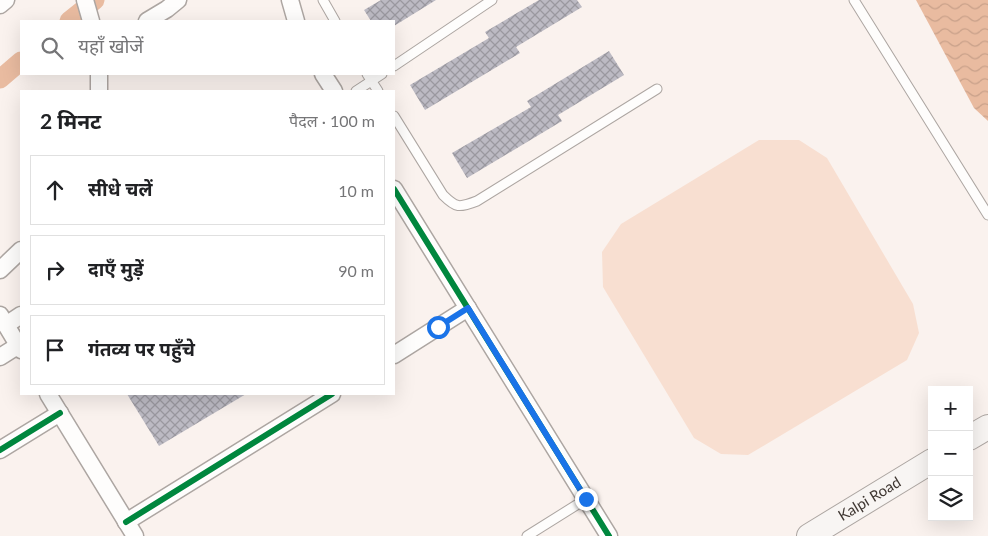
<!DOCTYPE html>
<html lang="hi">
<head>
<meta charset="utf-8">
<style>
  body { margin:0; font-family:Lato,"Noto Sans Devanagari",sans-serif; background:#f6f6f6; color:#202124 }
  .controls { position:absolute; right:15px; bottom:15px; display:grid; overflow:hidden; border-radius:0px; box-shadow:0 5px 20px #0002 }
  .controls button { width:45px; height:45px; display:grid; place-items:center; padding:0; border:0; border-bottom:1px solid #e0e0e0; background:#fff; color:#202124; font:25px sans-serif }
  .stop { position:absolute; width:15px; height:15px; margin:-11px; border:4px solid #1a73e8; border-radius:50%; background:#fff }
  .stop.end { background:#1a73e8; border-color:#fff; box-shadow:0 1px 5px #0008 }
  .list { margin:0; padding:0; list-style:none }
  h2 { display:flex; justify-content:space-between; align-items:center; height:65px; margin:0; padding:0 20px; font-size:21px }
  h2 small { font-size:16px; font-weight:400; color:#757577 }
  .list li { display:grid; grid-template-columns:32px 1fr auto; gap:15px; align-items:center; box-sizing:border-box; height:70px; margin:0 10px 10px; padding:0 10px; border:1px solid #e0e0e0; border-radius:0px }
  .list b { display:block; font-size:19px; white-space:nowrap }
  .list em { font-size:16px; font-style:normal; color:#757577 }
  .icon { flex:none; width:28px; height:28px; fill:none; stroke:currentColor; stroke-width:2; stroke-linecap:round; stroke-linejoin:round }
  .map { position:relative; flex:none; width:988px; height:536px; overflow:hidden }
  .search { position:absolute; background:#fff; box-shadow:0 5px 20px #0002; left:20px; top:20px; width:375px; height:55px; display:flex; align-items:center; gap:12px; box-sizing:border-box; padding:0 18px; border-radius:0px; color:#757577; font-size:19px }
  .panel { position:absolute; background:#fff; box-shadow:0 5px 20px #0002; left:20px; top:90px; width:375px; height:305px; border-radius:0px }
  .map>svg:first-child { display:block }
  .garden { fill:#f8dfd1 }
  .water { fill:url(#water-waves) }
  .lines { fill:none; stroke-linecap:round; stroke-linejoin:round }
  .canal { stroke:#e9bba0; stroke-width:19 }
  .building { fill:url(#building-cross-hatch) }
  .service-casing { stroke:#ada6a2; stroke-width:11 }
  .minor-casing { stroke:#ada6a2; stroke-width:19 }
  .secondary-casing { stroke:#ada6a2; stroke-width:26 }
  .service { stroke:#fefdfc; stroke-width:9 }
  .minor { stroke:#fefdfc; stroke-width:16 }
  .secondary { stroke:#f8f5f3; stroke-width:24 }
  .cycleway-casing { stroke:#fff; stroke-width:9 }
  .cycleway { stroke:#00873e; stroke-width:6 }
  .route { stroke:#1a73e8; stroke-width:6 }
  .labels { text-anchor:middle; stroke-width:5; stroke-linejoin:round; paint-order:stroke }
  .street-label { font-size:15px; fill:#3f3732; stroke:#fff }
</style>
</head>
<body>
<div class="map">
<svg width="988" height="536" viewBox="0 0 988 536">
  <defs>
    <pattern id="water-waves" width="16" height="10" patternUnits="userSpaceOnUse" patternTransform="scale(1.25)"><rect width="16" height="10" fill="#e9bba0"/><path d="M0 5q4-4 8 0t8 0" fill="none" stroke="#c9a18a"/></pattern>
    <pattern id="building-cross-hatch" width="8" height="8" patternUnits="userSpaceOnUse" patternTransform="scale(1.25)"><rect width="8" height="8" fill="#bcbac3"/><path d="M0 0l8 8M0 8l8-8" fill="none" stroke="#9a989f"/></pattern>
  </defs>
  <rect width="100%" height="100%" fill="#faf2ee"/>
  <polygon class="garden" points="759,140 799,140 827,158 913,304 919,333 907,360 748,455 721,454 694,438 603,287 602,252 621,224"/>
  <polygon class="water" points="916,0 988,0 988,121 974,108"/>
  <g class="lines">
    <g class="canal">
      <polyline points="69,21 95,0"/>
      <polyline points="0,79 21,61"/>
    </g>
  </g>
  <g class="building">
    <polygon points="381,0 436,0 394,26 394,21 371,21 364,10"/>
    <polygon points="539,0 577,0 582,7 516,47 520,53 425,110 410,85 489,38 485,32"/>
    <polygon points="609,51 624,75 558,115 562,121 467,178 452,153 531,107 527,101"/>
    <polygon points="127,394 246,394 159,446"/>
  </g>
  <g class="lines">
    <defs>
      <g id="service">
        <polyline points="323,0 335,21"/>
        <polyline points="854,0 988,215"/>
        <polyline points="394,66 492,0"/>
        <polyline points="367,74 378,91"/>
        <polyline points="356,91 382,74"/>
        <path d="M394 116 443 195C456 208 459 208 477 201L657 89"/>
        <polyline points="527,536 586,499"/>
      </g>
      <g id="minor">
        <polyline points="85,0 91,21"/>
        <polyline points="290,0 296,21"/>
        <polyline points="0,5 6,0"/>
        <polyline points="147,21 167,9 178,0"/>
        <polyline points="323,74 334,91"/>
        <polyline points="99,91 99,74"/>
        <polyline points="394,189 609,536"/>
        <polyline points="0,270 21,250"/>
        <polyline points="0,315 21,350"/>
        <polyline points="6,325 21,315"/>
        <polyline points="394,355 468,308"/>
        <polyline points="0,357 19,345"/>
        <polyline points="48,394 135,536"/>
        <polyline points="0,450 60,413"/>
        <polyline points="126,522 332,394"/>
      </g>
      <g id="secondary">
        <polyline points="969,438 988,427"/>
        <path id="s1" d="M809 536 932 461"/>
      </g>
    </defs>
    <use href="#service" class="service-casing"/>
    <use href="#minor" class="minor-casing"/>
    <use href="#secondary" class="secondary-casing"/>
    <use href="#service" class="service"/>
    <use href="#minor" class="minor"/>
    <use href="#secondary" class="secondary"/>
    <defs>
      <g id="cycleway">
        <polyline points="394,189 609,536"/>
        <polyline points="0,450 60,413"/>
        <polyline points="126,522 332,394"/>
      </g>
    </defs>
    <use href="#cycleway" class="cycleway-casing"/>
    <use href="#cycleway" class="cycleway"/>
  </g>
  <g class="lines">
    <polyline class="route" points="438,327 468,308 586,499"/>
  </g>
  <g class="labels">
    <g class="street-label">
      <text dy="5" stroke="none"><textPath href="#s1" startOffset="71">Kalpi Road</textPath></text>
    </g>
  </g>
</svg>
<div class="controls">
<button>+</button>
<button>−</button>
<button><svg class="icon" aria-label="layers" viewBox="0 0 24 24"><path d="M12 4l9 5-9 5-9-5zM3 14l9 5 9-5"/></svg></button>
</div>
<div class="stop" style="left:438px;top:327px"></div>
<div class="stop end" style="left:586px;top:499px"></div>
<div class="search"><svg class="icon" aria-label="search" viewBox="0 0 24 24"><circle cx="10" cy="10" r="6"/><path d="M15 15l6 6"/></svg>यहाँ खोजें</div>
<section class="panel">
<h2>2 मिनट<small>पैदल · 100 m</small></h2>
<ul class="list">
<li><svg class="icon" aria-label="ahead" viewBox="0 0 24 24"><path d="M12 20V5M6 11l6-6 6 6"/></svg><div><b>सीधे चलें</b></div><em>10 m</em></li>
<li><svg class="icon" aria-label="right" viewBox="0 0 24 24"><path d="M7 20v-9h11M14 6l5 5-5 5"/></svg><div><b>दाएँ मुड़ें</b></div><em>90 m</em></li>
<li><svg class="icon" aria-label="arrive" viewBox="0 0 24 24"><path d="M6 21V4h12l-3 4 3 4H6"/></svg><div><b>गंतव्य पर पहुँचे</b></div></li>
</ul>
</section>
</div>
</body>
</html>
